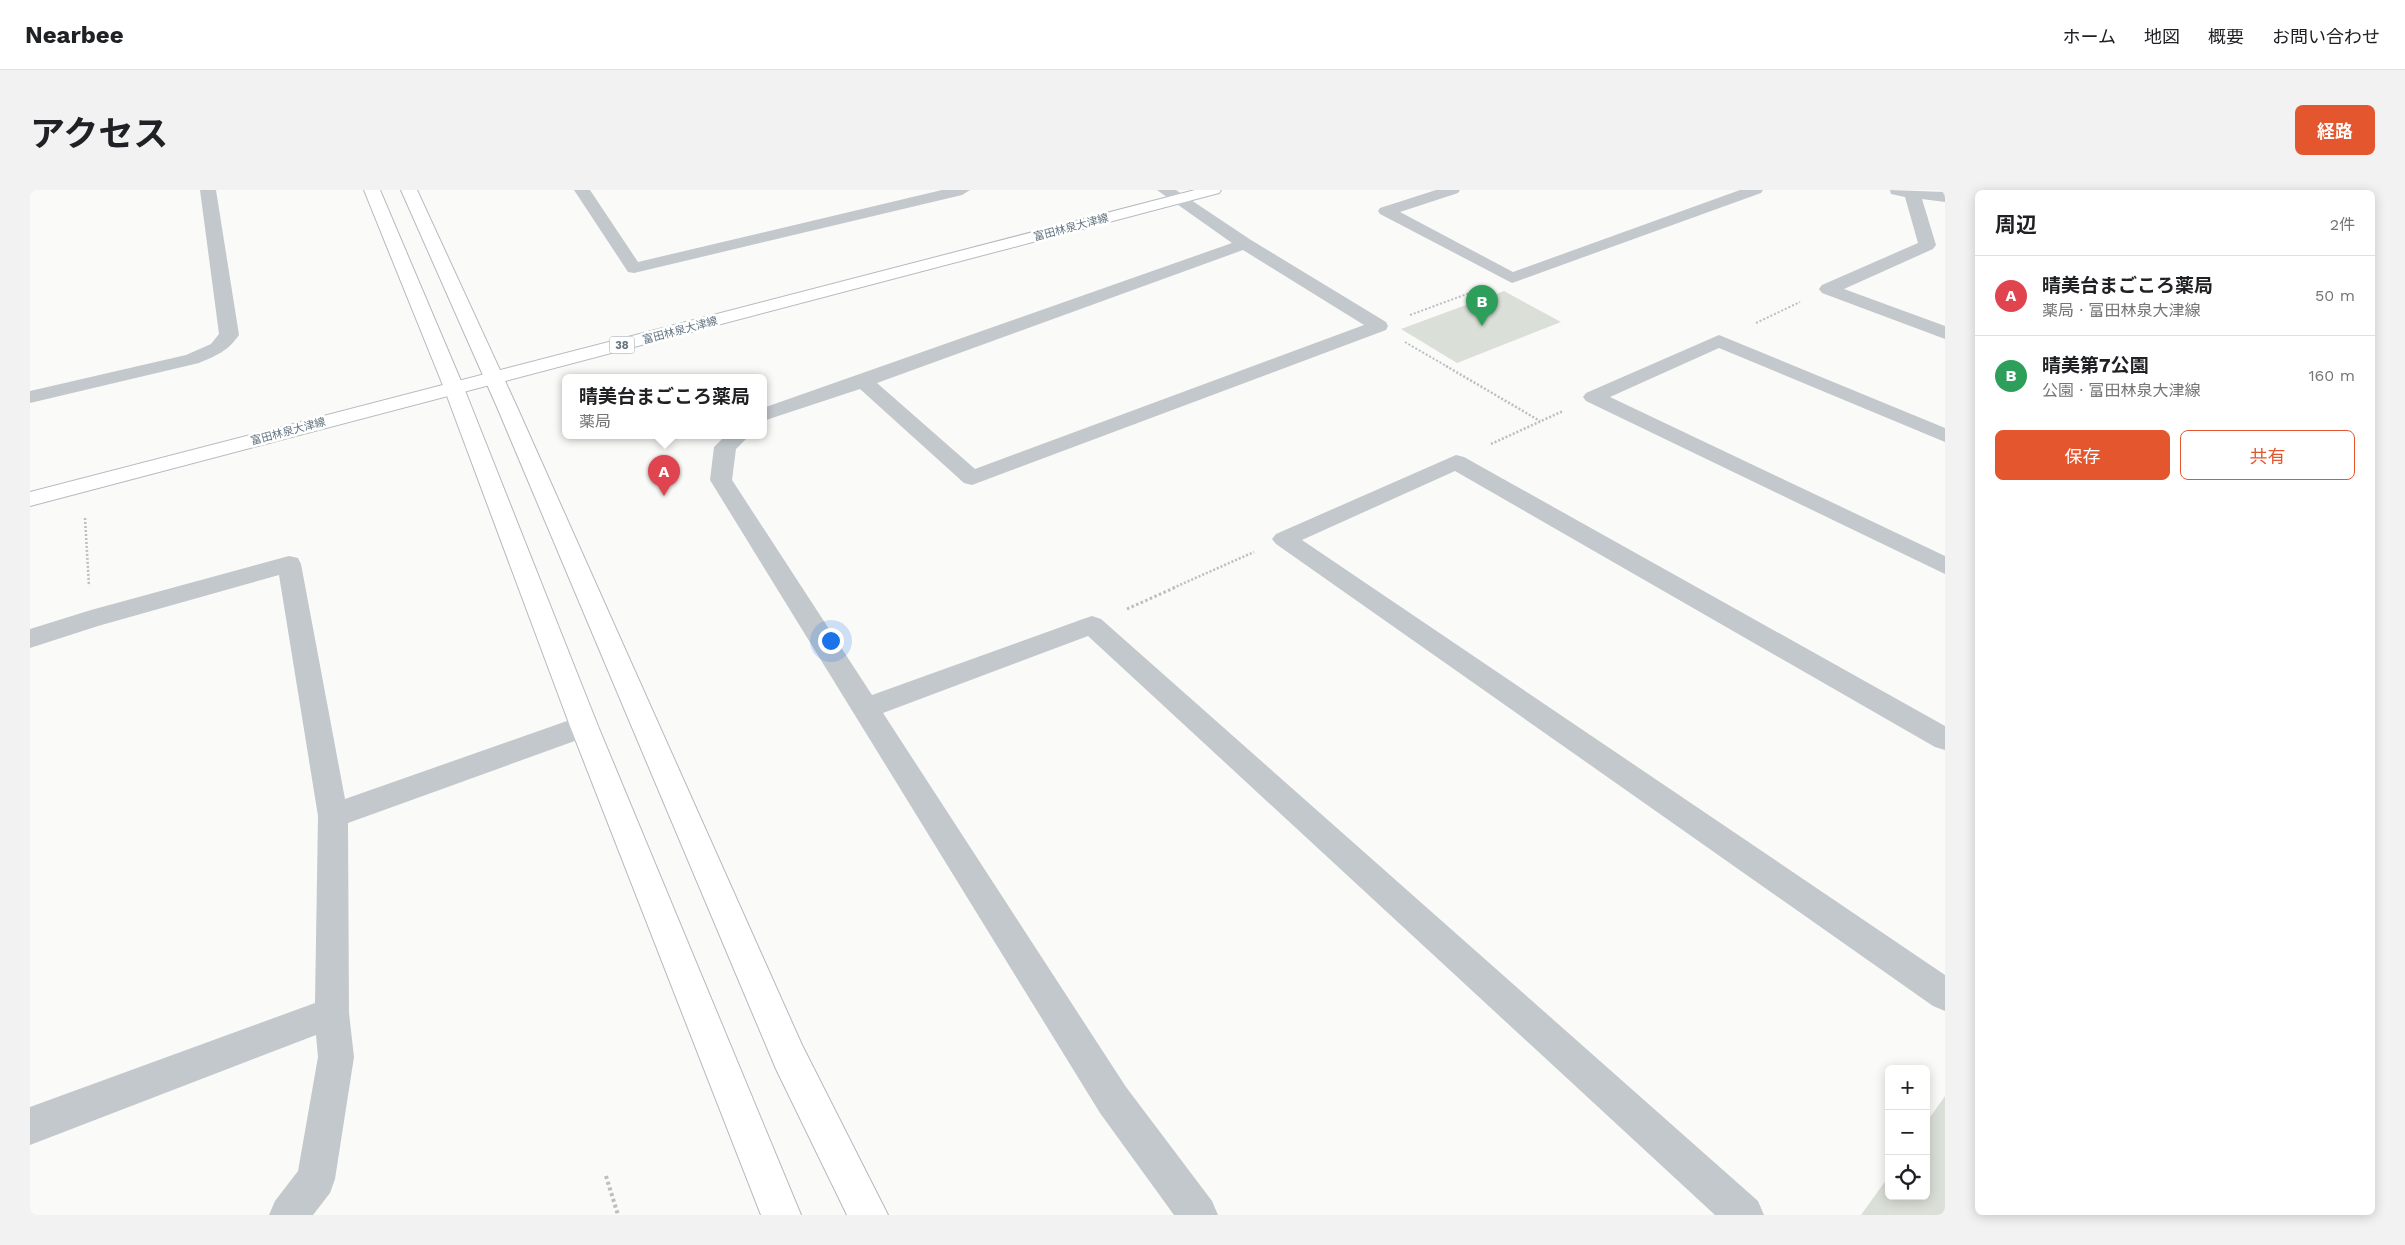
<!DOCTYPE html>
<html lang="ja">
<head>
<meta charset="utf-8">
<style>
  body { margin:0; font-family:"Work Sans","Noto Sans JP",sans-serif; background:#f2f2f2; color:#202124 }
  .controls { position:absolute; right:15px; bottom:15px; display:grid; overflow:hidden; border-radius:8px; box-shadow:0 2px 12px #0003 }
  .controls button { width:45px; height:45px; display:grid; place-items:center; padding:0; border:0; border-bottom:1px solid #e0e0e0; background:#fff; color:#202124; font:25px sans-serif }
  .you { position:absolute; left:800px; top:450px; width:18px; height:18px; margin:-12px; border:4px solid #fff; border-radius:50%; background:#1a73e8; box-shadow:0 0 0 8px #1a73e833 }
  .badge { display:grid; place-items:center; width:32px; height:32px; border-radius:50%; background:#e4572e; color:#fff; font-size:16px; font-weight:700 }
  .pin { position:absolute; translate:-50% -41px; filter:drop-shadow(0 1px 2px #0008) }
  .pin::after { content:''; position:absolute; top:26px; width:18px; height:15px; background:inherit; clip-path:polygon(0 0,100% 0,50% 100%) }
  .popup { position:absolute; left:532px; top:184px; width:205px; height:65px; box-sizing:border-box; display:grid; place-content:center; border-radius:8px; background:#fff; filter:drop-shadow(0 1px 4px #0005); font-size:16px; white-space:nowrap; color:#757577 }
  .popup b { font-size:19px; color:#202124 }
  .popup::after { content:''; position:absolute; left:50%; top:100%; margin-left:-10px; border:10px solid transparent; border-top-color:#fff }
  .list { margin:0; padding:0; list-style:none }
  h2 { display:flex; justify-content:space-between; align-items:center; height:65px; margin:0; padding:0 20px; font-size:21px }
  h2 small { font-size:16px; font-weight:400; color:#757577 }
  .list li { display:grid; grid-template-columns:32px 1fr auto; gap:15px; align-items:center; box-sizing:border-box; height:80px; padding:0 20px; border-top:1px solid #e0e0e0 }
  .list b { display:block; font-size:19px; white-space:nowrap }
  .list p { margin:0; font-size:16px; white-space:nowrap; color:#757577 }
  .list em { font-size:16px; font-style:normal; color:#757577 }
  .actions { display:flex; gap:10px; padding:15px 20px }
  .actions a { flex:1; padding:11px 0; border:1px solid #e4572e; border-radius:8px; text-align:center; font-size:18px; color:#e4572e }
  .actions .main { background:#e4572e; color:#fff }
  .icon { flex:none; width:28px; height:28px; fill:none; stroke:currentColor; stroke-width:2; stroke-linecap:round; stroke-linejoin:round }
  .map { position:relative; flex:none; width:1915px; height:1025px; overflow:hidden; border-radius:8px }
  header { display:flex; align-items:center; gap:30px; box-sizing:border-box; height:70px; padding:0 25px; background:#fff; border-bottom:1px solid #e0e0e0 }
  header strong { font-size:24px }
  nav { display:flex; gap:28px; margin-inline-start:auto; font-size:18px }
  .intro { display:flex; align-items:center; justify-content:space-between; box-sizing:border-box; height:120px; padding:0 30px }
  h1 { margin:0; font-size:35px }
  .button { padding:12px 22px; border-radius:8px; background:#e4572e; color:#fff; font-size:18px; font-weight:700 }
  main { display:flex; gap:30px; padding:0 30px }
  aside { flex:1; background:#fff; border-radius:8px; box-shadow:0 2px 12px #0003 }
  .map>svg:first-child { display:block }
  .green { fill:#dadfd7 }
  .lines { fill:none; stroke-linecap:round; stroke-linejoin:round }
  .secondary-casing { stroke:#b3babf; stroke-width:2 }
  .primary-casing { stroke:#b5babe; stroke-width:2 }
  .path-far3 { stroke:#bbbfc2; stroke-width:2; stroke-dasharray:2 2; stroke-linecap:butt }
  .path-far2 { stroke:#bbbfc2; stroke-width:2.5; stroke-dasharray:2 2; stroke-linecap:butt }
  .path-far1 { stroke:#bbbfc2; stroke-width:3; stroke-dasharray:2.5 2.5; stroke-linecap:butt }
  .path { stroke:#bbbfc2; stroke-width:4; stroke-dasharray:3 3; stroke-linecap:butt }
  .street { fill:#c3c8cc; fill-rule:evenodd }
  .secondary { fill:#fff; fill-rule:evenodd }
  .primary { fill:#fff; fill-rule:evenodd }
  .labels { text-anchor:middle; stroke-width:5; stroke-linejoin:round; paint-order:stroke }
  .far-street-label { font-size:11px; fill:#657683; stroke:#fff }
  .shield { fill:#fff; stroke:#939fa8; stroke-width:1 }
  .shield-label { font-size:11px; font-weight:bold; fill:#657683 }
</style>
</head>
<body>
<header>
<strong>Nearbee</strong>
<nav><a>ホーム</a><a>地図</a><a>概要</a><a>お問い合わせ</a></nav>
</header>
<div class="intro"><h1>アクセス</h1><a class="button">経路</a></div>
<main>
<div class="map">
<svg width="1915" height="1025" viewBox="0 0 1915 1025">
  <rect width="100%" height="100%" fill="#fafaf8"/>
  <g class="green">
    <polygon points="1474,101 1531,132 1427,173 1371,139"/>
    <polygon points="1915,906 1915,1025 1831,1025 1859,986 1859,1006 1896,1006 1896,933"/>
  </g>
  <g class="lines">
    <defs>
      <g id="secondary">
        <polygon points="334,0 350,0 434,198 568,536 771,1025 731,1025 540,536 414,198"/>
        <polygon points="371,0 387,0 487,217 772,855 858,1025 817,1025 746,879 467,217"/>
      </g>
      <polygon id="primary" points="1165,0 1191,0 1189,3 0,316 0,302"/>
    </defs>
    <use href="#secondary" class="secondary-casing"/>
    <use href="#primary" class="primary-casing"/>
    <g class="path-far3">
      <polyline points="1380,125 1445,101"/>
      <polyline points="1726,133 1770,112"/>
      <polyline points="1375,152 1418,177"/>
    </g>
    <g class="path-far2">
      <polyline points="1416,176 1510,231"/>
      <polyline points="1461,254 1533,221"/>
      <polyline points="55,328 59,396"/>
      <polyline points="1143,398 1224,362"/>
    </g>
    <polyline class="path-far1" points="1097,419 1146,397"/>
    <polyline class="path" points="576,986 588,1025"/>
    <g class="street">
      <path d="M170 0H186L209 145C197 162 187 165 169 173L0 213V201L156 165 181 154 189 144Z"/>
      <polygon points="544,0 560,0 608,72 912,0 940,0 932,5 604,83 598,82"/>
      <path d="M1127 0H1146L1221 50 1356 132 1358 136 1356 140 942 295 934 293 830 199 733 231V218L1202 53ZM1213 60 1334 135 945 279 847 193Z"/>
      <polygon points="1406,0 1430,0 1428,3 1370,22 1483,82 1710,0 1733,0 1731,3 1482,93 1350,24 1348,21 1350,18"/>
      <polygon points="1860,0 1915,2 1915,12 1892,9 1906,55 1903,59 1814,99 1915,136 1915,149 1792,103 1789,99 1792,95 1888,53 1875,7 1861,4"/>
      <polygon points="1689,145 1915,238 1915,252 1689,158 1580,207 1915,366 1915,384 1556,211 1553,207 1556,203"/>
      <polygon points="696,245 720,245 706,259 702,290 842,505 1053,429 1062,426 1071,429 1728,1011 1734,1025 1685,1025 1058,446 853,523 1096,897 1182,1011 1188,1025 1144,1025 1070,923 680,290 684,257"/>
      <polygon points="1426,265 1434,267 1915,536 1915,560 1905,557 1425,281 1272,350 1915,785 1915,821 1903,816 1246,354 1242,349 1246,344"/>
      <polygon points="259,366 268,368 271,374 315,609 554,525 564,528 568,536 564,544 318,633 319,823 324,867 305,989 300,1003 283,1025 239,1025 245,1011 268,981 288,867 286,845 0,955 0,917 285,813 288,626 249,385 68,436 0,458 0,439 61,420"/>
    </g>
    <use href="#secondary" class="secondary"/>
    <use href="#primary" class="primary"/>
  </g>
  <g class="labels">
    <g class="far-street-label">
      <text transform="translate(1041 37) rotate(-15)" y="4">富田林泉大津線</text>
      <text transform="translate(650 140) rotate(-15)" y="4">富田林泉大津線</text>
      <text transform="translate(258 241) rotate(-15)" y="4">富田林泉大津線</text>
    </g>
    <rect class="shield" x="579.5" y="146.5" width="25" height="17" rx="4"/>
    <g class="shield-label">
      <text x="592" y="159">38</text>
    </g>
  </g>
</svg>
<div class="controls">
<button>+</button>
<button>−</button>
<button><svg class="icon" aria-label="locate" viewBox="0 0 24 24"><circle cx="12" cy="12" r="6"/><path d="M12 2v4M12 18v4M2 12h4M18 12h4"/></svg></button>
</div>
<div class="you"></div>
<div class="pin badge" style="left:634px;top:306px;background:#e0444e">A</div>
<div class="popup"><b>晴美台まごころ薬局</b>薬局</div>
<div class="pin badge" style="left:1452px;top:136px;background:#2e9e5b">B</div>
</div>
<aside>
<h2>周辺<small>2件</small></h2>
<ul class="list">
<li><span class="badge" style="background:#e0444e">A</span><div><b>晴美台まごころ薬局</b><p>薬局 · 富田林泉大津線</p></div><em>50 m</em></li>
<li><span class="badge" style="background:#2e9e5b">B</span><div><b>晴美第7公園</b><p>公園 · 富田林泉大津線</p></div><em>160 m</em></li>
</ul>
<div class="actions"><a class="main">保存</a><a>共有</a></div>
</aside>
</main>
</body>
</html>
